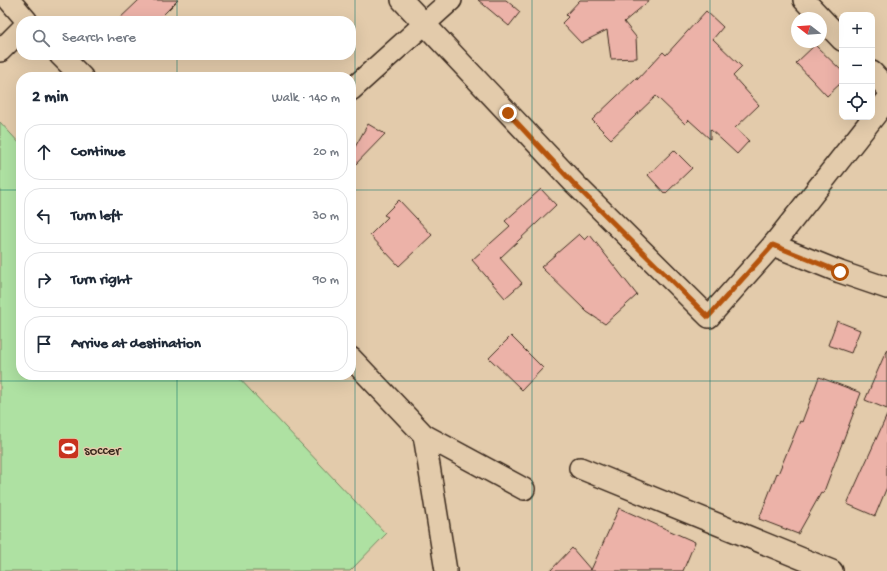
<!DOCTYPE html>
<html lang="en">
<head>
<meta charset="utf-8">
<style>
  body { margin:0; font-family:"Gochi Hand",sans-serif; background:#f6f6f7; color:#1f2937 }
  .controls { position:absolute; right:12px; top:12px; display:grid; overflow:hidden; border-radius:8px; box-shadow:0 4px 16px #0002 }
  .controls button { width:36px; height:36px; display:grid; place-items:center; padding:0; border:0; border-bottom:1px solid #e0e1e3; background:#fff; color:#1f2937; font:20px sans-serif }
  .compass { position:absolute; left:791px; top:12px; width:36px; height:36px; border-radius:50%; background:#fff; box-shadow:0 4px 16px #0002; rotate:287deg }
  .stop { position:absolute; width:12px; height:12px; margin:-9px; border:3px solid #b45309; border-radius:50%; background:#fff }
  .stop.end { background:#b45309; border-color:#fff; box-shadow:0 1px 4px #0008 }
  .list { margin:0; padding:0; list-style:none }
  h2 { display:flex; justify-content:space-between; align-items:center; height:52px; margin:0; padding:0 16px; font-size:17px }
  h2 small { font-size:13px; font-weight:400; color:#747a83 }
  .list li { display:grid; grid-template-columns:26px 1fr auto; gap:12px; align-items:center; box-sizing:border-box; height:56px; margin:0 8px 8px; padding:0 8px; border:1px solid #e0e1e3; border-radius:16px }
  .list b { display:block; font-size:15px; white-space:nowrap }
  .list em { font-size:13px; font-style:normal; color:#747a83 }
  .icon { flex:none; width:22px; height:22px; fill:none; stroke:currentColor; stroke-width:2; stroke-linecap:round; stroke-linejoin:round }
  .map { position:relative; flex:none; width:887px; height:571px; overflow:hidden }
  .search { position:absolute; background:#fff; box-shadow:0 4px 16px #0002; left:16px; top:16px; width:340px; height:44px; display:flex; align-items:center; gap:10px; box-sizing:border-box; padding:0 14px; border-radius:16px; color:#747a83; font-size:15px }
  .panel { position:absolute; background:#fff; box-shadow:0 4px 16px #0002; left:16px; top:72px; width:340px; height:308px; border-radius:16px }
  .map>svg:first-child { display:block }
  .green { fill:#aee1a2; stroke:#748660 }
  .building { fill:#ecb2a8; stroke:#3b2a1e }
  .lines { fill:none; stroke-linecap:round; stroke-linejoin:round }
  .street-casing { stroke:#3b2a1e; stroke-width:24 }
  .street { stroke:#e3cbab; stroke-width:21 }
  .route { stroke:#b45309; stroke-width:5 }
  .grid { fill:none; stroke:#0f766e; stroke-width:1; stroke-opacity:0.55 }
  .labels { text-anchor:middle; stroke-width:3; stroke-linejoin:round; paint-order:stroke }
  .poi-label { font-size:15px; fill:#3b2a1e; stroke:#e3cbab; text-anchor:start }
</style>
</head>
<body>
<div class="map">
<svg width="887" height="571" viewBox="0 0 887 571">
  <rect width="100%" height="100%" fill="#e3cbab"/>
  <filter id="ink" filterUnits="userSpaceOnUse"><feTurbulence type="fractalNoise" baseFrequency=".025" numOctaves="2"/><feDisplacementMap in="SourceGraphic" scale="8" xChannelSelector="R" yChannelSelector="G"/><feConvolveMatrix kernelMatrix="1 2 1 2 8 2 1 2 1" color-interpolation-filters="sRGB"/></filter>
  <g filter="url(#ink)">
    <polygon class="green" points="0,122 21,145 21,375 236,375 386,534 350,571 0,571"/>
    <g class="building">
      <polygon points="139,0 178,0 157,21 117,21"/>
      <polygon points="478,0 506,0 520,12 509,26"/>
      <polygon points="580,0 650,0 624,22 636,37 637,58 611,59 607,30 581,43 562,23 568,17 566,15"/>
      <polygon points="706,11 723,27 713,39 742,67 733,76 759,105 735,128 749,141 737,154 710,129 710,139 689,120 685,124 656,96 611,139 592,120 637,77 637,80 663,52 666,55"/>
      <polygon points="815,45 842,71 842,82 827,96 796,63"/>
      <polygon points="368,124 385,134 351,169 351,154"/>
      <polygon points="674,150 692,168 665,194 648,175"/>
      <polygon points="541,189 556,205 500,258 522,283 505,298 472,260 510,226 505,221"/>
      <polygon points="399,200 432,235 399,266 370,235 388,217 384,215"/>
      <polygon points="579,234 585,240 590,235 637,295 605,324 587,312 541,267"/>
      <polygon points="837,321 860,330 851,353 828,345"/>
      <polygon points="511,336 543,368 522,390 489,358"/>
      <polygon points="887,349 887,409 865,400"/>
      <polygon points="819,377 861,393 823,494 821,493 798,534 759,519 777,473 778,474 800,421 802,422"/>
      <polygon points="887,415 887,487 875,516 847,504"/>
      <polygon points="619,508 695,542 683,571 550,571 572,548 591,570"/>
    </g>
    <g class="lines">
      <defs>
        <g id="street">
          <polyline points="9,0 27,21"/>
          <polyline points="402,0 575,184 709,317 773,245 887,100"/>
          <polyline points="804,0 842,40"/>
          <polyline points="0,51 21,30"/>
          <polyline points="60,55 82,77"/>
          <polyline points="872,72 887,88"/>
          <polyline points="351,90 451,0"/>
          <polyline points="773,245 840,272 887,288"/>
          <polyline points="351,358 424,435 524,489"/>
          <polyline points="424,435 446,571"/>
          <polyline points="580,468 832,571"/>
        </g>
      </defs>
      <use href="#street" class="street-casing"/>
      <use href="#street" class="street"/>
    </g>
  </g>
  <g class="lines" filter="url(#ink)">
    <polyline class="route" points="508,113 574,184 708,317 773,245 840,272"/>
  </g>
  <path class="grid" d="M177 0V21M355 0V571M532 0V571M710 0V571M177 55V77M0 190H21M351 190H887M177 375V571M0 381H887"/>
  <defs>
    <symbol id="stadium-square" viewBox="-11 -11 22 22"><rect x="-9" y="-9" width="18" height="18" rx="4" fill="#c8321e" stroke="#e3cbab"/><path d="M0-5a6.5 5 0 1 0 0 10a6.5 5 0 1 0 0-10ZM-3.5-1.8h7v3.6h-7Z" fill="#fff"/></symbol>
  </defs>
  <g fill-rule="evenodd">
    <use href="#stadium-square" x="56" y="436" width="25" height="25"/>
  </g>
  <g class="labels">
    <g class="poi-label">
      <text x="84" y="454">soccer</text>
    </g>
  </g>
</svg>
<div class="controls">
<button>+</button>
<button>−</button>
<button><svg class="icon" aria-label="locate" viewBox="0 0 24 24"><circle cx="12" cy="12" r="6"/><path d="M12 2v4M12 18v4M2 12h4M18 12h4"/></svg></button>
</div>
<svg class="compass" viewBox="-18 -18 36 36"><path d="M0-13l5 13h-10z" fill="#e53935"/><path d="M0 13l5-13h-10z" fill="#747a83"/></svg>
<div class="stop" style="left:840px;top:272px"></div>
<div class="stop end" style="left:508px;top:113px"></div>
<div class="search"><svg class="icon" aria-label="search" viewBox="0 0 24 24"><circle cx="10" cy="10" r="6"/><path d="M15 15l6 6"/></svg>Search here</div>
<section class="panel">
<h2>2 min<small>Walk · 140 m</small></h2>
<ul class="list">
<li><svg class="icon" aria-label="ahead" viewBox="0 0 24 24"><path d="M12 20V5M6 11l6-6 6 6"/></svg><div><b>Continue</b></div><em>20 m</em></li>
<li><svg class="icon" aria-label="left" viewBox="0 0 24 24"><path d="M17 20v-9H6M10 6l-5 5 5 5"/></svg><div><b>Turn left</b></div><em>30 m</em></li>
<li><svg class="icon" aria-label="right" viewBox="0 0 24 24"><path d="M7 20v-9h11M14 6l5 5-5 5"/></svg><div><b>Turn right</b></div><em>90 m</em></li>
<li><svg class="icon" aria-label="arrive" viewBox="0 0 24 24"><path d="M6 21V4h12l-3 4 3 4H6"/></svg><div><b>Arrive at destination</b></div></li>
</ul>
</section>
</div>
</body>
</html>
